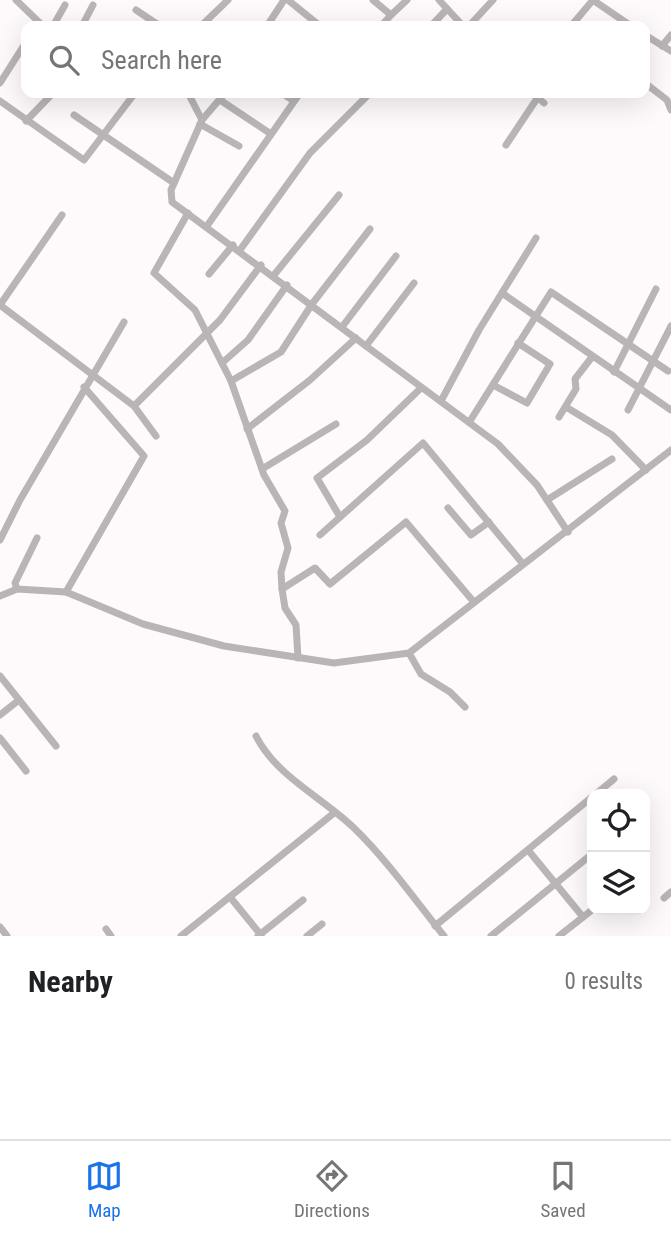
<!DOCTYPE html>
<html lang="en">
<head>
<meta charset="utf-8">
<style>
  body { margin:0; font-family:"Roboto Condensed",sans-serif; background:#f2f2f2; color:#202124 }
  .controls { position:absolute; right:21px; bottom:21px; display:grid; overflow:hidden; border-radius:14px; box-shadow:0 7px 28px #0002 }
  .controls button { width:63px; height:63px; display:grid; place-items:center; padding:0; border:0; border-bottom:2px solid #e0e0e0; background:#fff; color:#202124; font:35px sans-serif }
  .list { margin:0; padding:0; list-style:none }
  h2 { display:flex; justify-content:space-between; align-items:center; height:91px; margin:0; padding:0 28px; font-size:30px }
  h2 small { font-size:23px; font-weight:400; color:#757577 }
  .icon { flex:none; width:38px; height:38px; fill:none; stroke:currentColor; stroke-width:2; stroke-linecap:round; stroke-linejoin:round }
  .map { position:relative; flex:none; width:671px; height:936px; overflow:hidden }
  .search { position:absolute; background:#fff; box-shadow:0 7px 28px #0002; left:21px; right:21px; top:21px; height:77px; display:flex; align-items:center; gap:18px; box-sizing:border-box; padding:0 24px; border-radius:14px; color:#757577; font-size:26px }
  .sheet { height:203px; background:#fff }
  nav { display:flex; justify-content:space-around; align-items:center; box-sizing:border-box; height:98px; border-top:2px solid #e0e0e0; background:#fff; font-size:19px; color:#757577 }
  nav a { display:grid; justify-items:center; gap:4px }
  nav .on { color:#1a73e8 }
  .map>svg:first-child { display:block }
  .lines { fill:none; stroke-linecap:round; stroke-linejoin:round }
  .minor { stroke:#b9b5b7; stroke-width:7 }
</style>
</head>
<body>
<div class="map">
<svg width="671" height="936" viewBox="0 0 671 936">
  <rect width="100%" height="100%" fill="#fef9fb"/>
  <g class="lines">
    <g class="minor">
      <polyline points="16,0 43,26"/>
      <polyline points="288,0 320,26"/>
      <polyline points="373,0 391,15 407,0"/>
      <polyline points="439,0 463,26"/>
      <polyline points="593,0 631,26"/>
      <polyline points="136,10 160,26"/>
      <polyline points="53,26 65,5"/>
      <polyline points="82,26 93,5"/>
      <polyline points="201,26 228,0"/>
      <polyline points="267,26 284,0"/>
      <polyline points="381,26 391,15"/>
      <polyline points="431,26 447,9"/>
      <polyline points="469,26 493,0"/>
      <polyline points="556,26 558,26"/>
      <polyline points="571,26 593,0"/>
      <polyline points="645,35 671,51"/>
      <polyline points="662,46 671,35"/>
      <polyline points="0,83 26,42"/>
      <polyline points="645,83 667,100 671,110"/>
      <polyline points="188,93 202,120 171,190 172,202 498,444 537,485 568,532"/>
      <polyline points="282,93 294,101"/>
      <polyline points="533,93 544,103"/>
      <polyline points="220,100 271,134"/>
      <polyline points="0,101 84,160 135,93"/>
      <polyline points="74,115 174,183"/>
      <polyline points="202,120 225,93"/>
      <polyline points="26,121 53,93"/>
      <polyline points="200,124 239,146"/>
      <polyline points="506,145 538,97"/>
      <polyline points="188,213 154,273 195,310 231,381 264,475 285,511 281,523 288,548 281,572 282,589 285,608 296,625 298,658"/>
      <polyline points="62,215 0,305 134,406 156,436"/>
      <polyline points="207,226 300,93"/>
      <polyline points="240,250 310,153 370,93"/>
      <polyline points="209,274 233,245"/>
      <polyline points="274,275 339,195"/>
      <polyline points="502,293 671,410"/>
      <polyline points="342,327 396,256"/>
      <polyline points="366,346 414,283"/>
      <polyline points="222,363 248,340 287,285"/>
      <polyline points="614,372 656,289"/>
      <polyline points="231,381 281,352 312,304 370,229"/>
      <polyline points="493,385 527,403 550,364 518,343"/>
      <polyline points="441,401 479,330 536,238"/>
      <polyline points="134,406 220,320 261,265"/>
      <polyline points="566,407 612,435 646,470"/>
      <polyline points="628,410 671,326"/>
      <polyline points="559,417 576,389 575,379 592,357"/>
      <polyline points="470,421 551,292 668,371"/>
      <polyline points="247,429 310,380 356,338"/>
      <polyline points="262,469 336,424"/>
      <polyline points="547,500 612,459"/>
      <polyline points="448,508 471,535 489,522"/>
      <polyline points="340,517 317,478 367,440 421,388"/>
      <polyline points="320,535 423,443 523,564"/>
      <polyline points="0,540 20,500 124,322"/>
      <polyline points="17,589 15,583 37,538"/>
      <polyline points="282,589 315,568 330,584 406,522 473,601"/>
      <polyline points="66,592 144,456 84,387"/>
      <polyline points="0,596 17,589 66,592 143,624 224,646 334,663 409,653 671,450"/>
      <polyline points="409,653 421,674 450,692 465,707"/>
      <polyline points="0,676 56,746"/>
      <polyline points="0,715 19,700"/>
      <path d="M256 736C277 777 322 797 354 828 387 860 415 900 444 936"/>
      <polyline points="0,738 26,771"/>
      <polyline points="596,794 614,779"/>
      <polyline points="528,850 583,917"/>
      <polyline points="230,897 261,935"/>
      <polyline points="664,898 671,892"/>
      <polyline points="435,926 592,797"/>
      <polyline points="0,927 7,936"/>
      <polyline points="106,929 111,936"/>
      <polyline points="181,936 334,813"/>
      <polyline points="258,936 303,900"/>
      <polyline points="307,936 322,924"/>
      <polyline points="491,936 592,854"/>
      <polyline points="559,936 592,910"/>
    </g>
  </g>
</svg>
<div class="controls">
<button><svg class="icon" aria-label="locate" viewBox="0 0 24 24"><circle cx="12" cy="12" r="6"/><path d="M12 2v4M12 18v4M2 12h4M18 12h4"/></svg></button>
<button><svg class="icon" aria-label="layers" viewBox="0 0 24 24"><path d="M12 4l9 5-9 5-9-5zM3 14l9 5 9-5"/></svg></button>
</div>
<div class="search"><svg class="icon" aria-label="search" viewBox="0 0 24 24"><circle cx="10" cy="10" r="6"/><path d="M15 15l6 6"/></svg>Search here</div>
</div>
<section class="sheet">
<h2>Nearby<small>0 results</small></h2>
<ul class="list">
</ul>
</section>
<nav>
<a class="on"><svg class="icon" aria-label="map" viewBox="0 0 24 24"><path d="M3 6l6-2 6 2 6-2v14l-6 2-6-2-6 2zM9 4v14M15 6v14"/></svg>Map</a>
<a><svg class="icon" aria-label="directions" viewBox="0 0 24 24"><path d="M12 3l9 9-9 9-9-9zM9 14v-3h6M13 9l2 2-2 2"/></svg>Directions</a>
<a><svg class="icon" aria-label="saved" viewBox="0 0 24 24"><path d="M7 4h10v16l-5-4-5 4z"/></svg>Saved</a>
</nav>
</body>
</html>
